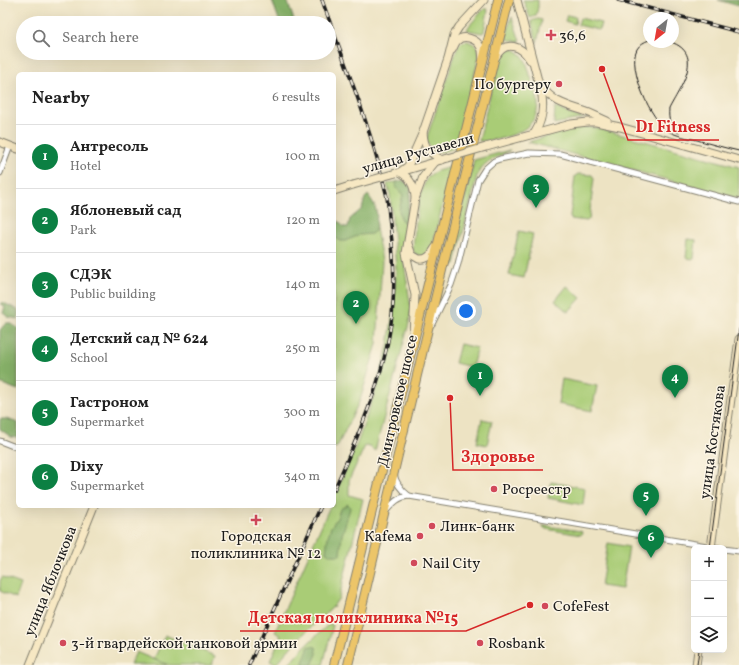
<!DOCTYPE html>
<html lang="en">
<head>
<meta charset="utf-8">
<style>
  body { margin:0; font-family:Vollkorn,serif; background:#f2f2f2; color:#222 }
  .controls { position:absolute; right:12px; bottom:12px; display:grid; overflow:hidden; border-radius:6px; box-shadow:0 4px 16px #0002 }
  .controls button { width:36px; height:36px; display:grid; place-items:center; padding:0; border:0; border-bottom:1px solid #e0e0e0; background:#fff; color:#222; font:20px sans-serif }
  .compass { position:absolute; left:643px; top:12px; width:36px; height:36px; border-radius:50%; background:#fff; box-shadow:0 4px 16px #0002; rotate:211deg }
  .you { position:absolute; left:466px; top:311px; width:14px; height:14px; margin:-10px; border:3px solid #fff; border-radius:50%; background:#1a73e8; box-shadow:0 0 0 6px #1a73e833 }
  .badge { display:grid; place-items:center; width:26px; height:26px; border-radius:50%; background:#0b8043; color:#fff; font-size:13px; font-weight:700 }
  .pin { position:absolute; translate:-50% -33px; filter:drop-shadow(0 1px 2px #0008) }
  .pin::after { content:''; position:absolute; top:21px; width:14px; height:12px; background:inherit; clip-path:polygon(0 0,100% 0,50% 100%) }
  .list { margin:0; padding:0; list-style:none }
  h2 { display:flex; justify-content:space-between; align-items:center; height:52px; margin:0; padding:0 16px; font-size:17px }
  h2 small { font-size:13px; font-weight:400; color:#767676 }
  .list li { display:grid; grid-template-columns:26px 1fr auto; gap:12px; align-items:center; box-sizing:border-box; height:64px; padding:0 16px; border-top:1px solid #e0e0e0 }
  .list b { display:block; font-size:15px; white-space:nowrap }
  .list p { margin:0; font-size:13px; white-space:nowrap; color:#767676 }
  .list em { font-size:13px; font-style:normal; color:#767676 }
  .icon { flex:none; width:22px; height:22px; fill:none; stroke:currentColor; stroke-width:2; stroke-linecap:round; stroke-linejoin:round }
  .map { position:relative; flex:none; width:739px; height:665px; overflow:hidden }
  .search { position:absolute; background:#fff; box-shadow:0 4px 16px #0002; left:16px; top:16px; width:320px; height:44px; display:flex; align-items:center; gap:10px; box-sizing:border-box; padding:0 14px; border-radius:22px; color:#767676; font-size:15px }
  .panel { position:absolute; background:#fff; box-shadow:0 4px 16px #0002; left:16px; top:72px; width:320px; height:436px; border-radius:6px }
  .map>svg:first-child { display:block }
  .green { fill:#a9cc76; stroke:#627449 }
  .forest { fill:#86b067; stroke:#516642 }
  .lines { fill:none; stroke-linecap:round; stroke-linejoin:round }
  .street-casing { stroke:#848070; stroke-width:7 }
  .secondary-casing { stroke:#848070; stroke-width:9 }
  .primary-casing { stroke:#848070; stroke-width:10 }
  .street { stroke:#fff; stroke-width:5 }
  .secondary { stroke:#f7e8c3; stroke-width:7 }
  .primary { stroke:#ecc569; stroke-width:8 }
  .tram { stroke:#1c1c1c; stroke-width:1 }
  .rail-casing { stroke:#1c1c1c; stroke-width:3.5 }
  .rail { stroke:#fcf5e5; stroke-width:2; stroke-dasharray:6; stroke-linecap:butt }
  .secondary-bridge-casing { stroke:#848070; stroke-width:9; stroke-linecap:butt }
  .secondary-bridge { stroke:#f7e8c3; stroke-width:7 }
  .poi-dot { fill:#d1495b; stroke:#fcf5e5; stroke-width:1.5 }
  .labels { text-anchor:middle; stroke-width:3; stroke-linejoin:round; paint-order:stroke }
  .poi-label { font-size:15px; fill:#1c1c1c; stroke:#fcf5e5; text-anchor:start }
  .street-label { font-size:15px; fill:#1c1c1c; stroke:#fcf5e5 }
  .leader { fill:none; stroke:#d62828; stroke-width:1.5 }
  .callout-dot { fill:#d62828; stroke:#fcf5e5; stroke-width:1.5 }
  .callout-label { font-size:16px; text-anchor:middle; font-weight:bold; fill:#d62828; stroke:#fcf5e5; stroke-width:3; stroke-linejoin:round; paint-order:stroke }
</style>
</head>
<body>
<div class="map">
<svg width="739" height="665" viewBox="0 0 739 665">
  <rect width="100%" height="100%" fill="#fcf5e5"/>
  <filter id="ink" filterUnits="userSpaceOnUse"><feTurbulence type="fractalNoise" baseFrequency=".025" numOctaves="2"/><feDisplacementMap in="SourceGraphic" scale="8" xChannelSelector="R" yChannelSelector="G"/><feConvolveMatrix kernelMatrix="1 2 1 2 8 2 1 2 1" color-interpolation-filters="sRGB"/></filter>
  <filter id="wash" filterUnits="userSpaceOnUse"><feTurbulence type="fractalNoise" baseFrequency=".012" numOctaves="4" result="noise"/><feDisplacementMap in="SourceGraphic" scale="16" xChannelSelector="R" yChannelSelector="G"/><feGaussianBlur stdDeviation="0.9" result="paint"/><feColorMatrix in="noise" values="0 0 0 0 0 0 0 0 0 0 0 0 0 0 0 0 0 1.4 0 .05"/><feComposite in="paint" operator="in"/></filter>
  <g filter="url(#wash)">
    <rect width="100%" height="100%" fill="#ede3c3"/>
    <g class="green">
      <polygon points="523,0 538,0 538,7 536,16 530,18"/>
      <polygon points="484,9 487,9 488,10 484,32 482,33 467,30 469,26"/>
      <polygon points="567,15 576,17 575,24 565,21"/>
      <polygon points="512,17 520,41 520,42 506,39 511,18"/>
      <polygon points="580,18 601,23 599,30 578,25"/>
      <polygon points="538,19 542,20 537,43 531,21"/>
      <path d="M467 41C475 44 479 46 479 56L457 147C445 151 436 156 427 143V137L458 46 462 42Z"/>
      <path d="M512 49C525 53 527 64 530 75 533 84 538 95 538 105 536 126 520 133 503 138 494 140 487 141 479 141L498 60C501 53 505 50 512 49Z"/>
      <polygon points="555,107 569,114 585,118 554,124"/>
      <polygon points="584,127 597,128 739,167 739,199 528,142 565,131"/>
      <path d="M510 150C496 160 485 158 477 176L455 264 451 265 449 262 474 160Z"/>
      <path d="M452 167 431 251 422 257 414 253 413 248C415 231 418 188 429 176 435 170 445 169 452 167Z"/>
      <polygon points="578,174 592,175 594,178 589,219 587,221 571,219 570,216 575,176"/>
      <path d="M398 181C407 181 409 183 411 191L402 249 411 309 409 323 375 451 370 447 365 446 349 480V495L363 499 339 598 332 608 299 638 276 664 270 661 281 636 275 632 330 506H334V496L358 441 376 389 388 346 394 305 396 268 390 194 387 184Z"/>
      <polygon points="367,223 376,228 382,261 377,344 360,400 337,447 334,448 334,233"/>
      <polygon points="519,231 533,234 524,278 509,275"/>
      <polygon points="688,239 696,240 694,259 686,258"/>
      <polygon points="567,286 581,298 568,312 555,301"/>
      <polygon points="460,344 477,348 472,367 455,363"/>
      <polygon points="562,379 597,386 592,411 558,404"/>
      <polygon points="482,419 492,421 487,445 477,443"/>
      <polygon points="551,482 585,488 583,505 548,498"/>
      <polygon points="542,526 546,526 581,531 582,533 581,535 546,529"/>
      <polygon points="608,543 629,547 622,589 601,586"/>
      <polygon points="2,577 21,584 16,598 0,591 0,581"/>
      <polygon points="329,624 333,625 323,665 288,665 305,646"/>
      <polygon points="165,635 215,656 212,665 169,665 154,659"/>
      <polygon points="136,652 167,665 130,665"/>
    </g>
    <g class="forest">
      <polygon points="272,0 287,0 295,23 280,23"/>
      <polygon points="718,0 739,0 739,6"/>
      <polygon points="402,180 407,183 411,188 406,220 405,223 401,220 399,210 403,195 396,187 396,183"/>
      <path d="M368 195C378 208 378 216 375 231L371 234 360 235 345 241H341L334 237V220L338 221 344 227H348L350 219 362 209 365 198Z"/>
      <polygon points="2,302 18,310 18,319 8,317 3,313 5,306 0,304"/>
      <polygon points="6,323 10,323 18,328 18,390 0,383 0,330"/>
      <polygon points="0,419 7,419 18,423 18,438 11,437 0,429"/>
      <polygon points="348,504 350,508 342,535 340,555 332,555 326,552 328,536 331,527 337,518 340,509"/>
      <polygon points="309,646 316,647 317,654 312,665 302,665"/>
    </g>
  </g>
  <g filter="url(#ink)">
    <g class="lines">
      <defs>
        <g id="street">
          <polyline points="0,173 10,146"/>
          <polyline points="432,324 451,285 458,264 478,180 485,169 494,161 500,159 529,153 560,154 739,202"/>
          <polyline points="0,441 18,448"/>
          <path d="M394 474C396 484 401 490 409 496"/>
          <path d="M386 511C393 503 398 497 409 496L719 548"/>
          <polyline points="724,549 739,551"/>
        </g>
        <g id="secondary">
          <path d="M517 0 542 96C544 110 542 122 534 134"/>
          <path d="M452 50C454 47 455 43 457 41 464 34 476 39 480 46 483 50 482 54 483 59"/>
          <path d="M496 57C505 39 522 46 530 60"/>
          <path d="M541 86C555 104 567 105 587 112 593 114 600 118 607 121"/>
          <path d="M423 132C424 148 428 152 442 160"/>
          <polyline points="0,142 18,149"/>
          <polyline points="486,147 571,124 588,122 596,122 620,127 739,160"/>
          <polyline points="404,171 448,158"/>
          <polyline points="400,172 408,166 423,132 448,59 454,35 459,27 484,0"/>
          <path d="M400 172C410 178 414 185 415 197"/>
          <polyline points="334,191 353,185"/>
          <path d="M408 244 412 255 419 259C427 260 431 255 435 248"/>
          <polyline points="413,335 415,295 406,253 415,199 423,177 436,161"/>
          <polyline points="711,548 739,339"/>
          <polyline points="30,665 94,506"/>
          <polyline points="696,665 698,650"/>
        </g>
        <g id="primary">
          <polyline points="334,665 498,0"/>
          <polyline points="348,665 443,266 509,0"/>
        </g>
      </defs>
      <use href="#street" class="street-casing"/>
      <use href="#secondary" class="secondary-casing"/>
      <use href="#primary" class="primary-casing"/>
      <use href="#street" class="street"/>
      <use href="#secondary" class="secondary"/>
      <use href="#primary" class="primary"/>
      <g class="tram">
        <path d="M649 40C644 42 640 44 637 49 627 68 651 120 668 131 677 136 688 138 697 140 711 144 725 148 739 151"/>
        <path d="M671 42C706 54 679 89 669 109 668 119 670 128 679 133"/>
        <polyline points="710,548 739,329"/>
        <polyline points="697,665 699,650"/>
      </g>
      <defs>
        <g id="rail">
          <path d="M322 0C344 62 370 125 385 189 388 198 388 207 389 216 393 245 395 275 393 304 389 367 360 432 334 490"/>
          <polyline points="618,0 739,32"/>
          <polyline points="249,665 321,506"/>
        </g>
      </defs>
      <use href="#rail" class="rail-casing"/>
      <use href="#rail" class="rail"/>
      <defs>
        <g id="secondary-bridge">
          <polyline points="448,158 486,147"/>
          <polyline points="353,185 396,173"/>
        </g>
      </defs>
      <use href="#secondary-bridge" class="secondary-bridge-casing"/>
      <use href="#secondary-bridge" class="secondary-bridge"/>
    </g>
  </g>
  <g class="poi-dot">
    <path d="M549 29h4v4h4v4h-4v4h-4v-4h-4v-4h4z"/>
    <circle cx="559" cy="84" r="4"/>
    <circle cx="494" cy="489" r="4"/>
    <path d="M254 514h4v4h4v4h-4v4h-4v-4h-4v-4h4z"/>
    <circle cx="432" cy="526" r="4"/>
    <circle cx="420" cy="536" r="4"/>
    <circle cx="414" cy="563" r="4"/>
    <circle cx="545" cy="606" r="4"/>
    <circle cx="63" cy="643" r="4"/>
    <circle cx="480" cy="643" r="4"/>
  </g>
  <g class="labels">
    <g class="poi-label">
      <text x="559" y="40">36,6</text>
      <text x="551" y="89" text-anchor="end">По бургеру</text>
      <text x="502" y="494">Росреестр</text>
      <text x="440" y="531">Линк-банк</text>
      <text x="256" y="541" text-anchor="middle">Городская<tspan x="256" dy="17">поликлиника № 12</tspan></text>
      <text x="412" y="541" text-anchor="end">Каfема</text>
      <text x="422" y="568">Nail City</text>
      <text x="553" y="611">CofeFest</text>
      <text x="71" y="648">3-й гвардейской танковой армии</text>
      <text x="488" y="648">Rosbank</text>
    </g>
    <g class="street-label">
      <text transform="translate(418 153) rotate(-16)" y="5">улица Руставели</text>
      <text transform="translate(397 401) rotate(-77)" y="5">Дмитровское шоссе</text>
      <text transform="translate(712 442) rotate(-82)" y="5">улица Костякова</text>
      <text transform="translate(50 581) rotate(-68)" y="5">улица Яблочкова</text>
    </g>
  </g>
  <path class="leader" d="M602 69L628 140H719M450 398L453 470H543M530 605L466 631H240"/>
  <g class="callout-dot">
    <circle cx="602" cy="69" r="4"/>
    <circle cx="450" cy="398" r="4"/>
    <circle cx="530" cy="605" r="4"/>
  </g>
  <g class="callout-label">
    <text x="673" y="132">D1 Fitness</text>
    <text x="498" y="462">Здоровье</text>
    <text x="353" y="623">Детская поликлиника №15</text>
  </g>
</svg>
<div class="controls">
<button>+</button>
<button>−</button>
<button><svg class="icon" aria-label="layers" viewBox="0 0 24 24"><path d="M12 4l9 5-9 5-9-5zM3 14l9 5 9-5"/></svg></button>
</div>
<svg class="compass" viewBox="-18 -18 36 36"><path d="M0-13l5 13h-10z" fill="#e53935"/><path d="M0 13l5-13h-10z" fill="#767676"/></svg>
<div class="you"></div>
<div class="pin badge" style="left:480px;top:396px">1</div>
<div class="pin badge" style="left:356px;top:324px">2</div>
<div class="pin badge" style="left:536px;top:208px">3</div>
<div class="pin badge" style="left:675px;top:398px">4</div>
<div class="pin badge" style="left:646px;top:516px">5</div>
<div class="pin badge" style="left:651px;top:558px">6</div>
<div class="search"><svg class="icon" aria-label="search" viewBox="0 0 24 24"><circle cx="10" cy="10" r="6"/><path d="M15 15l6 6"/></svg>Search here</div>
<section class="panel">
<h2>Nearby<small>6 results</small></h2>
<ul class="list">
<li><span class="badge">1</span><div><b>Антресоль</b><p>Hotel</p></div><em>100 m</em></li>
<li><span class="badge">2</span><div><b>Яблоневый сад</b><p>Park</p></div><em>120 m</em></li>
<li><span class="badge">3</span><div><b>СДЭК</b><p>Public building</p></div><em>140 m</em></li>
<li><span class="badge">4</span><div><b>Детский сад № 624</b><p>School</p></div><em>250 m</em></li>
<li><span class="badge">5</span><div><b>Гастроном</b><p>Supermarket</p></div><em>300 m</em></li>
<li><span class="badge">6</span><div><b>Dixy</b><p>Supermarket</p></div><em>340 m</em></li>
</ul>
</section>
</div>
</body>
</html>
